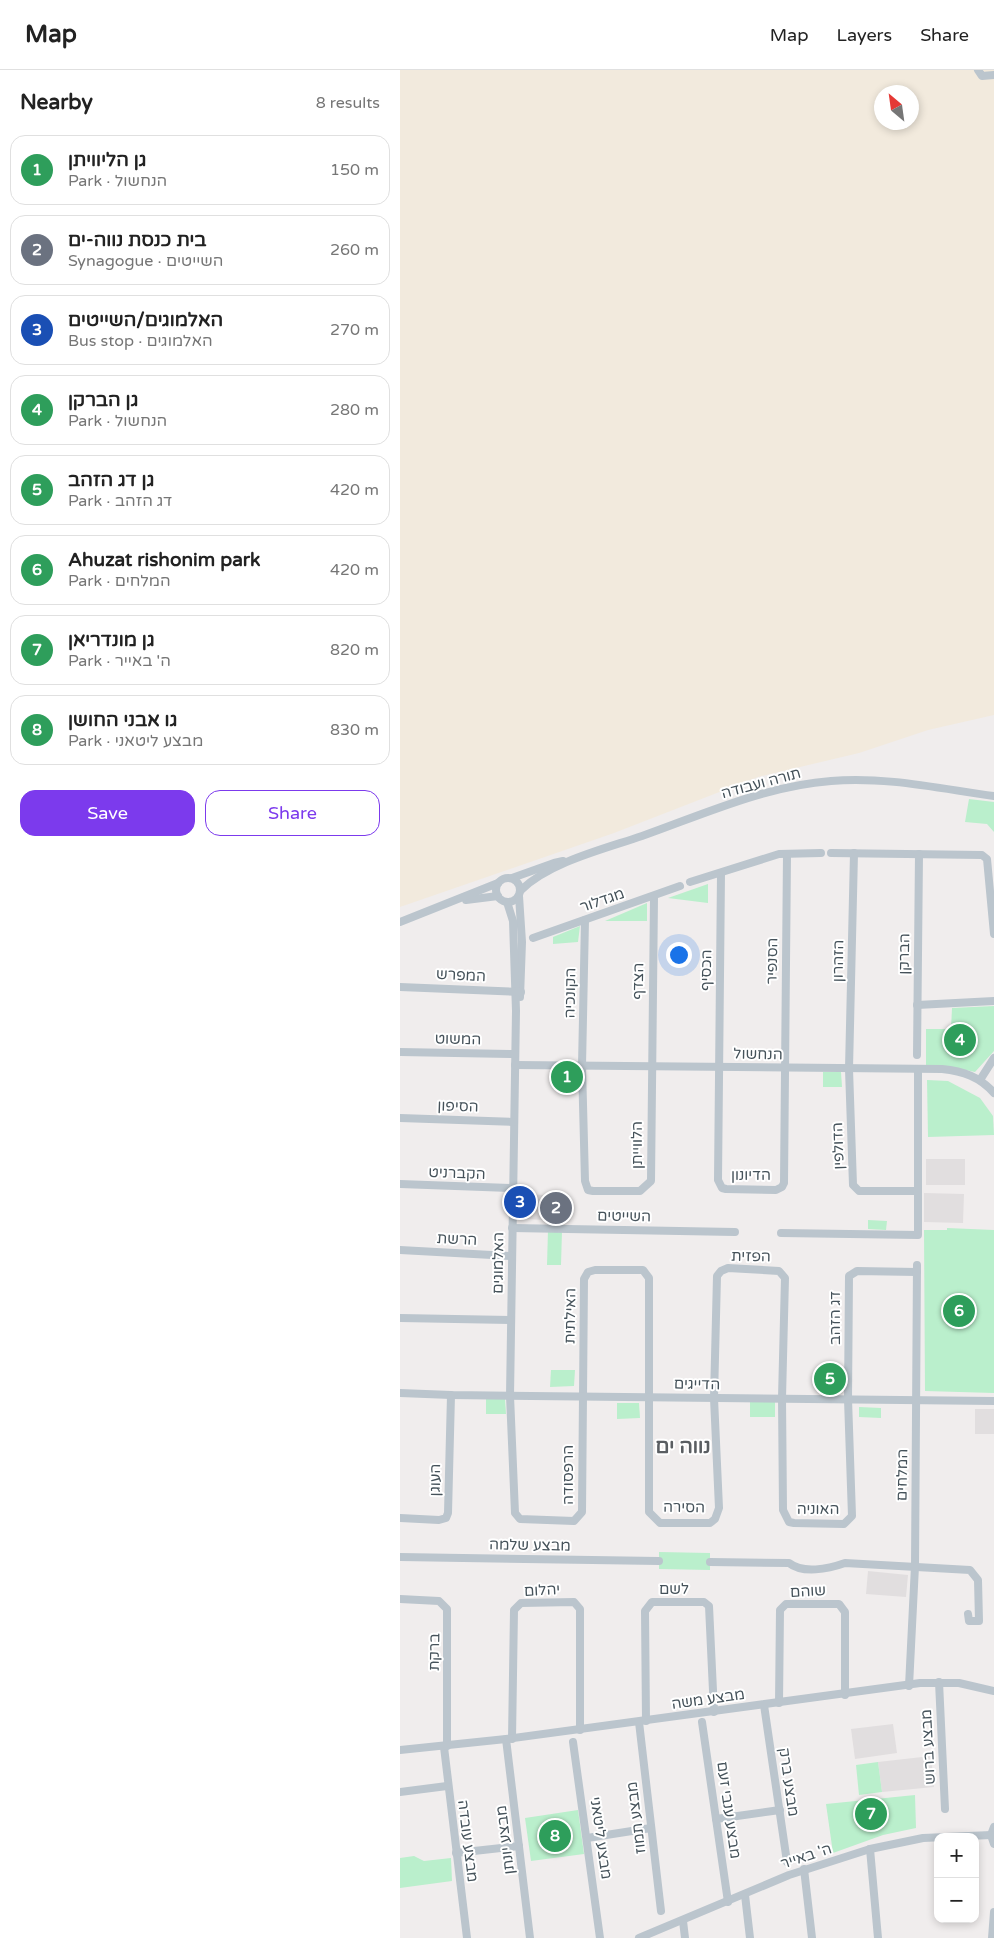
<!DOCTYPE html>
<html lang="en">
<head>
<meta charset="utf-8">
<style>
  body { margin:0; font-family:"Varela Round",Heebo,sans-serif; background:#f6f6f6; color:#222 }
  .controls { position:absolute; right:15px; bottom:15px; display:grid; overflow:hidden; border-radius:10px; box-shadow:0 2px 8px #0003 }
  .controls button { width:45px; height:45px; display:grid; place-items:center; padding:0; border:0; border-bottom:1px solid #e0e0e0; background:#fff; color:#222; font:25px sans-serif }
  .compass { position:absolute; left:474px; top:15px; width:45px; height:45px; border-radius:50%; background:#fff; box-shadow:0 2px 8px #0003; rotate:331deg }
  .you { position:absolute; left:278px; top:884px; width:18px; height:18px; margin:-12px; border:4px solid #fff; border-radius:50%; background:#1a73e8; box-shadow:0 0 0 8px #1a73e833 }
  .badge { display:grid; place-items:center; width:32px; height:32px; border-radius:50%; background:#7c3aed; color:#fff; font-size:16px; font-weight:700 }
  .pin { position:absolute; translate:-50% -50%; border:2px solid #fff; box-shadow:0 1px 5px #0006 }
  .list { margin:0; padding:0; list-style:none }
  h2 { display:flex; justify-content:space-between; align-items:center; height:65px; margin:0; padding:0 20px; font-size:21px }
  h2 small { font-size:16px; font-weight:400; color:#767676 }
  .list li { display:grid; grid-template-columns:32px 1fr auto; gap:15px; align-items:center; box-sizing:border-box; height:70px; margin:0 10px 10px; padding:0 10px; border:1px solid #e0e0e0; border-radius:15px }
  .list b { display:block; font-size:19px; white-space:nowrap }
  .list p { margin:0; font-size:16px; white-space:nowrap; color:#767676 }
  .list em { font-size:16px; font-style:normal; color:#767676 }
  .actions { display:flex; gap:10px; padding:15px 20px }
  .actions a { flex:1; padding:11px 0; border:1px solid #7c3aed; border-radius:15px; text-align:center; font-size:18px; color:#7c3aed }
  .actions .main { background:#7c3aed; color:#fff }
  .map { position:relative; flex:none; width:594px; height:1868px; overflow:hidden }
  header { display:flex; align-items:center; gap:30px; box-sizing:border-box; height:70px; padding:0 25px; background:#fff; border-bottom:1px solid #e0e0e0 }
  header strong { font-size:24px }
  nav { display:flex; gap:28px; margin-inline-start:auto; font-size:18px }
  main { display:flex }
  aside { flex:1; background:#fff }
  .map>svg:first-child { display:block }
  .education { fill:#e1dedf }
  .green { fill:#baefcc }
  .sand { fill:#f2eadd; fill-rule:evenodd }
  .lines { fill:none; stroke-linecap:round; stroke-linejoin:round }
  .minor { stroke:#bbc5cd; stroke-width:8 }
  .labels { text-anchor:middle; stroke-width:4; stroke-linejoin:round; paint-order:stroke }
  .street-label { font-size:15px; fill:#45525a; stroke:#fff }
  .district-label { font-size:20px; font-weight:bold; fill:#5a5e62; stroke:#fff }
</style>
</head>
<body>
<header>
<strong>Map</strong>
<nav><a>Map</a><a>Layers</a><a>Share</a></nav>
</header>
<main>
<aside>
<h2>Nearby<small>8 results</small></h2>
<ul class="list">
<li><span class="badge" style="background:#2e9e5b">1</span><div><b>גן הליוויתן</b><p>Park · הנחשול</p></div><em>150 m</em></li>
<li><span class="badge" style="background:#6b7280">2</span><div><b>בית כנסת נווה-ים</b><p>Synagogue · השייטים</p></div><em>260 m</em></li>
<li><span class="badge" style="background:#1a4fb4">3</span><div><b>האלמוגים/השייטים</b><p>Bus stop · האלמוגים</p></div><em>270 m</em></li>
<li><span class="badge" style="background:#2e9e5b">4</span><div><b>גן הברקן</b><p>Park · הנחשול</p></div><em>280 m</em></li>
<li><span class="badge" style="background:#2e9e5b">5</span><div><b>גן דג הזהב</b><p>Park · דג הזהב</p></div><em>420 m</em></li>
<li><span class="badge" style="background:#2e9e5b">6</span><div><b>Ahuzat rishonim park</b><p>Park · המלחים</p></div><em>420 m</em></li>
<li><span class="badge" style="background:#2e9e5b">7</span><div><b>גן מונדריאן</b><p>Park · ה' באייר</p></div><em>820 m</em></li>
<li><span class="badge" style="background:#2e9e5b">8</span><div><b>גו אבני החושן</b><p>Park · מבצע ליטאני</p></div><em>830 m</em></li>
</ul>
<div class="actions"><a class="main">Save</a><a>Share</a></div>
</aside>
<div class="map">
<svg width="594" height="1868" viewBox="0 0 594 1868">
  <rect width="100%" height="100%" fill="#f0eded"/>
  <g class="education">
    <rect x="526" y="1089" width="39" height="26"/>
    <polygon points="524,1123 564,1124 563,1153 524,1152"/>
    <polygon points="124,1124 147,1125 146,1150 124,1149"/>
    <rect x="575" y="1339" width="19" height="25"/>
    <polygon points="468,1501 508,1505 506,1527 466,1524"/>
    <polygon points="493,1654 497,1683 455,1689 451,1659"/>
    <polygon points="531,1686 534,1717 482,1722 478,1692"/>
  </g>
  <g class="green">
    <polygon points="569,729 594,732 594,762 587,754 565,752"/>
    <polygon points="308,814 308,833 268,828"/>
    <polygon points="247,833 247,851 205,851"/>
    <polygon points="180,856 178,872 153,874 153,867"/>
    <polygon points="594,936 594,981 575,1002 552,997 526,996 526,959 551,959 552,938"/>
    <polygon points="156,999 178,999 177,1015 156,1014"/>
    <polygon points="423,1002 441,1002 442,1017 423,1017"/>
    <polygon points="527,1010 548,1011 580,1028 593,1046 594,1065 528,1067"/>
    <polygon points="468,1150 487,1151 486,1160 468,1159"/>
    <polygon points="547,1158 594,1160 594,1323 525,1321 524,1160 547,1160"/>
    <polygon points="148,1160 162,1161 161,1195 147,1195"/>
    <polygon points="151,1300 175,1300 174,1316 150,1317"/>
    <polygon points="420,1302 439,1302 439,1315 420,1316"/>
    <polygon points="86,1329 105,1329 106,1344 86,1344"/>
    <rect x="350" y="1332" width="25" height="15"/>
    <polygon points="217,1333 239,1333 240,1348 217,1349"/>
    <polygon points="459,1337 481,1338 481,1348 459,1347"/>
    <polygon points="259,1482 310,1483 310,1500 259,1499"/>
    <polygon points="478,1692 482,1722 459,1725 456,1695"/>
    <polygon points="515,1725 516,1758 483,1765 433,1783 426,1734"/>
    <polygon points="178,1740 184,1784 131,1791 125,1748"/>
    <polygon points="14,1786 24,1791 51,1788 52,1811 0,1818 0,1788"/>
  </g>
  <path class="sand" d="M0 0H594V645L528 660 459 683 358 707 214 763 0 837ZM482 22H512V52H482Z"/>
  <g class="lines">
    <g class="minor">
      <polyline points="578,0 582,6 594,5"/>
      <polyline points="431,783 582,785 587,789 594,864"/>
      <polyline points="454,783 449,999 453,1115 459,1121 518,1121"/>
      <polyline points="321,803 318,1110 322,1118 326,1119 376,1120 382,1117 384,1113 387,784"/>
      <circle cx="108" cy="820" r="12"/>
      <polyline points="112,808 154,793 163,791"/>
      <polyline points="290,812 379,784 421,783"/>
      <path d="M121 820C150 792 204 779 242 766 304 744 365 716 431 711 484 706 542 719 594 726"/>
      <polyline points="119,826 122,872 120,927"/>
      <polyline points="66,830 98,826"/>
      <polyline points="107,832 113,851 116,941 110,1326 115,1443 120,1449 174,1451 182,1442 184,1209 188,1202 195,1200 243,1200 249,1208 249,1442 260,1453 310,1453 315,1449 319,1438 314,1328 317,1206 321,1201 328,1198 379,1201 385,1208 382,1328 383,1440 389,1452 394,1453 444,1454 452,1446 448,1329 449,1206 457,1201 517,1202"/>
      <polyline points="185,850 182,996 185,1111 188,1120 193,1121 240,1121 251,1111 254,827"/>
      <polyline points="0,852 98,813"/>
      <polyline points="133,868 280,816"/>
      <polyline points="0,917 121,922"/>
      <polyline points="517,935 594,931"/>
      <polyline points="0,982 115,984"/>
      <polyline points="517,985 519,784"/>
      <path d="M115 995 542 999C563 1001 580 1007 594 1023"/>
      <polyline points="580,1010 594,988"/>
      <polyline points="0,1048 114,1052"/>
      <polyline points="0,1114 113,1118"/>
      <polyline points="112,1158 335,1162"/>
      <polyline points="381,1163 518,1165 518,999"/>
      <polyline points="0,1180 112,1186"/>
      <polyline points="0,1248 111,1250"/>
      <polyline points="0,1323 51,1325 594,1331"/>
      <polyline points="0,1448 39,1450 46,1448 48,1443 51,1325"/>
      <polyline points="0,1487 259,1491"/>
      <path d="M310 1492 389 1493C403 1504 428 1499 445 1493L570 1500 578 1510 579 1551H569L568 1544"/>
      <polyline points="0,1529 39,1531 47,1539 47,1676"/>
      <polyline points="539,1612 545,1739"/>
      <polyline points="509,1616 515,1496 517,1195"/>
      <polyline points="379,1633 380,1540 386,1534 439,1534 445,1542 445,1625"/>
      <polyline points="364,1635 387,1792"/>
      <polyline points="246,1651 245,1541 252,1532 304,1532 309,1536 314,1642"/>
      <polyline points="239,1652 261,1841"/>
      <polyline points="302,1652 328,1832"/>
      <polyline points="106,1669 130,1868"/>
      <polyline points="112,1669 114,1540 121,1533 174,1532 180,1539 180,1660"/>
      <polyline points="173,1672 200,1868"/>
      <polyline points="44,1677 67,1868"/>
      <polyline points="0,1680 106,1669 520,1613 559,1613 594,1621"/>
      <polyline points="0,1722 47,1716"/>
      <polyline points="316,1749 380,1740"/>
      <polyline points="594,1757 591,1765 594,1774"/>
      <polyline points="187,1768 251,1758"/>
      <polyline points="470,1779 478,1868"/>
      <polyline points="56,1783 119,1776"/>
      <polyline points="404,1799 412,1868"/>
      <polyline points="345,1825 350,1868"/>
      <polyline points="283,1851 285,1868"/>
      <polyline points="239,1868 389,1805 470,1779 523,1768 591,1765"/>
      <polyline points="592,1868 594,1842"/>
    </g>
  </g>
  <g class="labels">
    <g class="street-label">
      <text transform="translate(361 713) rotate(-15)" y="5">תורה ועבודה</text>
      <text transform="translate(202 830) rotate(-19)" y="5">מגדלור</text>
      <text transform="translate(504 884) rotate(-89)" y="5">הברקן</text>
      <text transform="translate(372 891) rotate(-89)" y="5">הסנפיר</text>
      <text transform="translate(438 891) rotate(-89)" y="5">הזהרון</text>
      <text transform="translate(306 900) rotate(-89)" y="5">הכסיף</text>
      <text transform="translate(61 905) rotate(3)" y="5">המפרש</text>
      <text transform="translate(238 911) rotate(-89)" y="5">הצדף</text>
      <text transform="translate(170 923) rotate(-89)" y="5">הקונכיה</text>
      <text transform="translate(58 969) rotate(1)" y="5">המשוט</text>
      <text transform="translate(358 984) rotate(1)" y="5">הנחשול</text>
      <text transform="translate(58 1036) rotate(2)" y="5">הסיפון</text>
      <text transform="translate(237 1075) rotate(-90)" y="5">הלווייתן</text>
      <text transform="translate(438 1076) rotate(-92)" y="5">הדולפין</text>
      <text transform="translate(57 1103) rotate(2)" y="5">הקברניט</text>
      <text x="351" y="1110">הדיונון</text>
      <text transform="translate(224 1146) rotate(1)" y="5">השייטים</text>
      <text transform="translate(57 1169) rotate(3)" y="5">הרשת</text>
      <text transform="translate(351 1186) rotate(1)" y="5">הפזית</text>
      <text transform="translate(98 1193) rotate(-89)" y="5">האלמוגים</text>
      <text transform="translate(170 1246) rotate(-89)" y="5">האילתית</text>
      <text transform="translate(435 1248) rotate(-90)" y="5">דג הזהב</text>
      <text transform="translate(297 1314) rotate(1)" y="5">הדייגים</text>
      <text transform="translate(168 1405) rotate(-90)" y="5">הרפסודה</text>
      <text transform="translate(502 1405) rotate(-89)" y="5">המלחים</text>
      <text transform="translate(35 1410) rotate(-89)" y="5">העוגן</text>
      <text transform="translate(284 1437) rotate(1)" y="5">הסירה</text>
      <text x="418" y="1444">האוניה</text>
      <text transform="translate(130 1475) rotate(1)" y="5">מבצע שלמה</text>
      <text x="274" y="1524">לשם</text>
      <text transform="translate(142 1520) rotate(-3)" y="5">יהלום</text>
      <text transform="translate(408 1521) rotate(-3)" y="5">שוהם</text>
      <text transform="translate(34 1582) rotate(-89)" y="5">ברקת</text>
      <text transform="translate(308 1629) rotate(-8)" y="5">מבצע משה</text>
      <text transform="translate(528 1677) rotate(-93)" y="5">מבצע ברוש</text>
      <text transform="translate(389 1712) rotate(82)" y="5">מבצע ברק</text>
      <text transform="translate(329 1740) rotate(82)" y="5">מבצע ענבי זעם</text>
      <text transform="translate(236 1748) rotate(-97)" y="5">מבצע תמוז</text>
      <text transform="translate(201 1768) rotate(82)" y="5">מבצע ליטאני</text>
      <text transform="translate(105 1770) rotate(-97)" y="5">מבצע יונתן</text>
      <text transform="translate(68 1771) rotate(83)" y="5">מבצע עובדה</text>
      <text transform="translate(406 1786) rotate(-18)" y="5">ה' באייר</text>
    </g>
    <g class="district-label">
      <text x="283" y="1383">נווה ים</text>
    </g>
  </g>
</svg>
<div class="controls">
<button>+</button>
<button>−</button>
</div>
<svg class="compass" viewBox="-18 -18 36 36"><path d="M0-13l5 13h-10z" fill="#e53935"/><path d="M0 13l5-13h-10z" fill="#767676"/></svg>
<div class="you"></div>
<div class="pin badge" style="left:167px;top:1007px;background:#2e9e5b">1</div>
<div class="pin badge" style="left:156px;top:1138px;background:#6b7280">2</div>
<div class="pin badge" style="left:120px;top:1132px;background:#1a4fb4">3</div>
<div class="pin badge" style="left:560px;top:970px;background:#2e9e5b">4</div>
<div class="pin badge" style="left:430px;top:1309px;background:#2e9e5b">5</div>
<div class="pin badge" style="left:559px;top:1241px;background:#2e9e5b">6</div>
<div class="pin badge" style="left:471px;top:1744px;background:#2e9e5b">7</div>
<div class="pin badge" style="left:155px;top:1766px;background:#2e9e5b">8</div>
</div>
</main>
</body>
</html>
